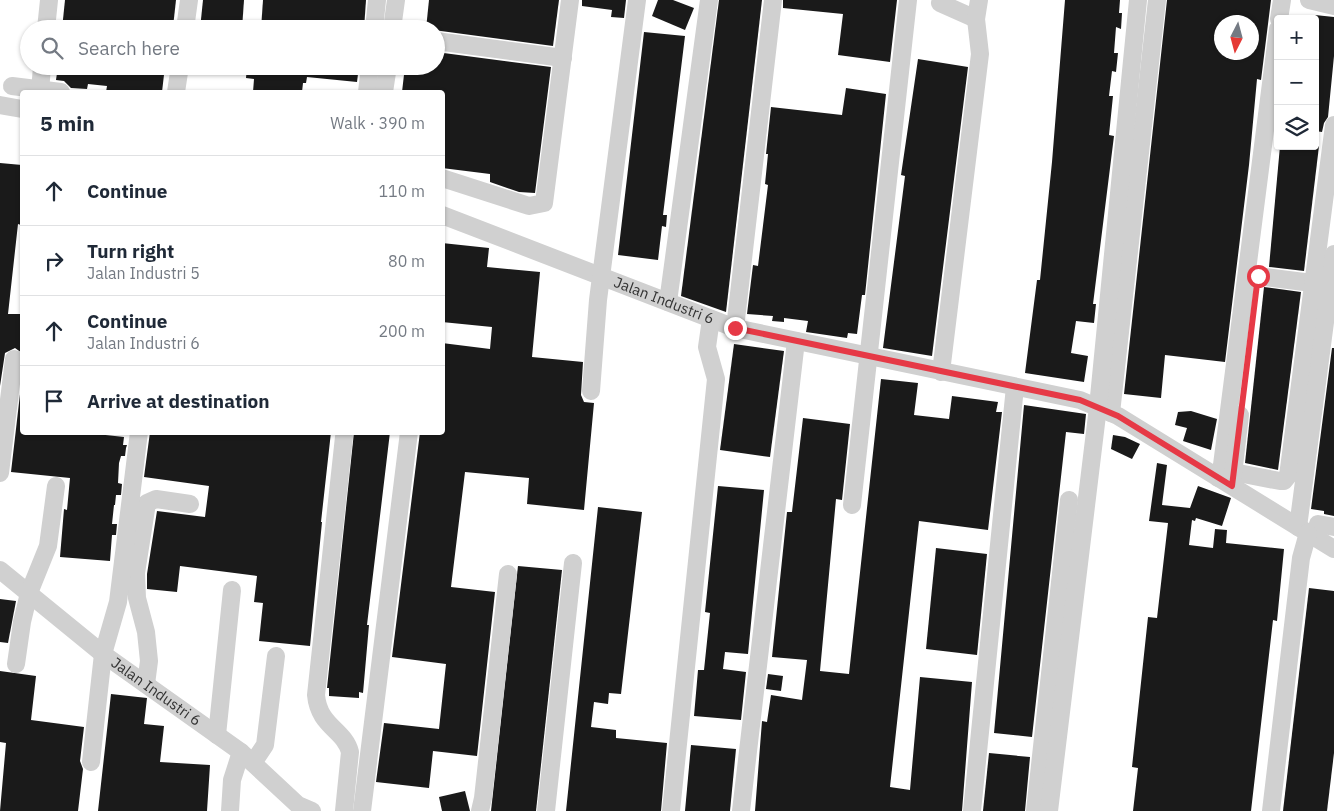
<!DOCTYPE html>
<html lang="en">
<head>
<meta charset="utf-8">
<style>
  body { margin:0; font-family:"IBM Plex Sans",sans-serif; background:#f6f6f7; color:#1f2937 }
  .controls { position:absolute; right:15px; top:15px; display:grid; overflow:hidden; border-radius:5px; box-shadow:0 1px 4px #0004 }
  .controls button { width:45px; height:45px; display:grid; place-items:center; padding:0; border:0; border-bottom:1px solid #e0e1e3; background:#fff; color:#1f2937; font:25px sans-serif }
  .compass { position:absolute; left:1214px; top:15px; width:45px; height:45px; border-radius:50%; background:#fff; box-shadow:0 1px 4px #0004; rotate:186deg }
  .stop { position:absolute; width:15px; height:15px; margin:-11px; border:4px solid #e63946; border-radius:50%; background:#fff }
  .stop.end { background:#e63946; border-color:#fff; box-shadow:0 1px 5px #0008 }
  .list { margin:0; padding:0; list-style:none }
  h2 { display:flex; justify-content:space-between; align-items:center; height:65px; margin:0; padding:0 20px; font-size:21px }
  h2 small { font-size:16px; font-weight:400; color:#747a83 }
  .list li { display:grid; grid-template-columns:32px 1fr auto; gap:15px; align-items:center; box-sizing:border-box; height:70px; padding:0 20px; border-top:1px solid #e0e1e3 }
  .list b { display:block; font-size:19px; white-space:nowrap }
  .list p { margin:0; font-size:16px; white-space:nowrap; color:#747a83 }
  .list em { font-size:16px; font-style:normal; color:#747a83 }
  .icon { flex:none; width:28px; height:28px; fill:none; stroke:currentColor; stroke-width:2; stroke-linecap:round; stroke-linejoin:round }
  .map { position:relative; flex:none; width:1334px; height:811px; overflow:hidden }
  .search { position:absolute; background:#fff; box-shadow:0 1px 4px #0004; left:20px; top:20px; width:425px; height:55px; display:flex; align-items:center; gap:12px; box-sizing:border-box; padding:0 18px; border-radius:28px; color:#747a83; font-size:19px }
  .panel { position:absolute; background:#fff; box-shadow:0 1px 4px #0004; left:20px; top:90px; width:425px; height:345px; border-radius:5px }
  .map>svg:first-child { display:block }
  .building { fill:#1a1a1a; fill-rule:evenodd }
  .lines { fill:none; stroke-linecap:round; stroke-linejoin:round }
  .minor { stroke:#d0d0d0; stroke-width:18 }
  .route { stroke:#e63946; stroke-width:6 }
  .labels { text-anchor:middle; stroke-width:5; stroke-linejoin:round; paint-order:stroke }
  .street-label { font-size:15px; fill:#333; stroke:#fff }
</style>
</head>
<body>
<div class="map">
<svg width="1334" height="811" viewBox="0 0 1334 811">
  <rect width="100%" height="100%" fill="#fff"/>
  <g class="building">
    <polygon points="65,0 176,0 173,27 62,29"/>
    <polygon points="203,0 244,0 242,29 200,29"/>
    <polygon points="263,0 366,0 364,29 261,29"/>
    <polygon points="429,0 559,0 553,46 426,29"/>
    <polygon points="582,0 626,0 624,18 611,17 612,10 582,6"/>
    <polygon points="658,0 673,0 694,8 685,30 652,16"/>
    <polygon points="719,0 762,0 726,312 681,296"/>
    <polygon points="783,0 897,0 890,62 838,55 843,14 783,8"/>
    <polygon points="1065,0 1120,0 1119,13 1122,13 1121,29 1116,27 1114,53 1118,53 1116,72 1112,71 1109,96 1113,96 1109,135 1114,136 1093,304 1096,304 1094,323 1076,321 1071,353 1088,356 1084,382 1025,373 1037,280 1040,280 1052,162"/>
    <path d="M1167 0H1271L1261 80 1257 79 1249 165 1225 362 1165 355 1161 398 1124 394ZM1222 22H1252V52H1222Z"/>
    <polygon points="1315,15 1334,17 1334,56 1328,117 1324,123 1322,132 1315,131"/>
    <polygon points="644,32 685,36 663,215 667,215 666,227 662,226 658,260 618,255"/>
    <polygon points="436,52 551,67 535,193 519,192 490,182 490,174 442,168 442,92 402,92 405,66 436,66"/>
    <polygon points="918,59 968,67 932,356 883,348 905,176 901,175"/>
    <polygon points="58,66 165,66 162,92 106,92 107,86 88,84 87,89 71,88 64,81 56,80"/>
    <polygon points="247,66 359,66 357,82 307,77 306,83 303,83 302,92 253,92 254,79 246,78"/>
    <polygon points="846,88 886,94 865,295 862,295 857,334 848,333 847,338 806,332 808,321 784,318 784,322 772,321 773,316 747,314 753,265 758,266 768,185 765,184 768,154 766,154 771,107 842,115"/>
    <polygon points="1280,146 1319,146 1304,271 1269,267"/>
    <polygon points="0,163 22,165 22,215 21,225 18,224 8,314 22,314 22,353 15,348 5,353 0,386"/>
    <polygon points="442,243 489,248 487,267 540,272 532,357 583,362 581,395 584,402 594,403 584,510 527,504 529,478 465,472 451,587 495,592 477,756 433,751 429,788 376,782 384,723 439,729 446,664 392,657 420,432 442,432 442,343 490,349 492,327 442,322"/>
    <polygon points="1264,287 1301,292 1278,470 1245,463"/>
    <polygon points="734,344 784,351 770,457 720,450"/>
    <polygon points="1332,348 1334,348 1334,516 1324,514 1324,511 1311,509"/>
    <polygon points="22,377 22,432 78,432 124,437 123,445 127,445 126,448 125,456 121,456 119,463 118,483 122,484 121,495 116,495 115,505 114,505 112,524 117,524 116,535 112,535 110,561 60,557 64,509 67,510 70,478 11,472"/>
    <polygon points="881,379 918,383 914,415 949,419 952,396 998,402 996,412 1002,412 988,530 919,521 890,787 910,790 920,677 972,682 962,811 755,811 762,721 767,722 771,695 802,700 807,660 772,657 787,512 792,512 803,418 850,424 842,500 836,499 820,671 849,674"/>
    <polygon points="1024,405 1086,414 1084,434 1066,432 1032,737 994,733"/>
    <polygon points="1191,411 1217,419 1211,450 1183,441 1187,428 1175,425 1178,412"/>
    <polygon points="150,432 331,432 321,522 322,522 310,646 259,641 263,603 254,602 257,576 180,566 177,592 147,589 147,574 157,511 205,517 209,486 144,477"/>
    <polygon points="354,432 390,432 367,625 369,625 363,693 359,692 359,698 329,696 329,688 327,688"/>
    <polygon points="1113,435 1125,437 1140,444 1132,459 1111,449"/>
    <polygon points="1157,463 1167,465 1162,505 1190,508 1198,486 1231,498 1222,526 1196,518 1195,521 1192,520 1189,545 1213,548 1215,529 1227,530 1226,543 1284,549 1277,621 1273,620 1251,811 1133,811 1138,768 1132,767 1148,617 1157,618 1168,523 1149,521"/>
    <polygon points="718,486 764,490 748,654 725,652 723,669 746,672 741,720 694,716 698,670 704,670 710,613 705,612"/>
    <polygon points="598,507 642,512 621,694 609,693 608,704 594,702 591,727 616,730 616,738 667,743 661,811 566,811"/>
    <polygon points="936,548 987,554 977,655 926,649"/>
    <polygon points="518,566 562,570 536,811 491,811"/>
    <polygon points="1309,588 1334,591 1334,753 1327,811 1283,811"/>
    <polygon points="0,599 16,601 8,643 0,642"/>
    <polygon points="0,671 36,676 31,720 84,727 80,761 83,769 78,811 0,811 6,743 0,742"/>
    <polygon points="768,674 783,676 781,691 766,689"/>
    <polygon points="111,694 147,698 144,724 164,726 160,762 210,765 207,811 98,811"/>
    <polygon points="691,745 736,749 730,811 685,811"/>
    <polygon points="989,753 1030,757 1025,811 983,811"/>
    <polygon points="465,791 470,811 442,811 439,797"/>
  </g>
  <g class="lines">
    <g class="minor">
      <polyline points="1309,0 1334,6"/>
      <polyline points="940,3 976,19"/>
      <polyline points="1279,19 1282,0"/>
      <polyline points="46,29 49,0"/>
      <polyline points="185,29 189,0"/>
      <polyline points="374,29 377,0"/>
      <polyline points="392,29 396,0"/>
      <polyline points="436,41 563,58"/>
      <polyline points="12,86 61,92"/>
      <polyline points="40,92 42,66"/>
      <polyline points="176,92 180,66"/>
      <polyline points="367,92 370,66"/>
      <polyline points="384,92 388,66"/>
      <polyline points="0,105 22,109"/>
      <polyline points="442,178 529,206 544,203 570,0"/>
      <path id="s1" d="M442 215 735 328 1080 400 1118 416 1334 549"/>
      <polyline points="1258,276 1312,283"/>
      <polyline points="668,302 709,0"/>
      <polyline points="735,328 773,0"/>
      <polyline points="941,372 980,54 976,19 979,0"/>
      <polyline points="591,391 598,300 637,0"/>
      <polyline points="1111,413 1157,0"/>
      <path d="M344 437 316 695C319 727 344 729 350 752L344 811"/>
      <polyline points="1233,472 1280,481 1284,481 1288,476 1334,125"/>
      <polyline points="0,473 14,359"/>
      <polyline points="1218,478 1222,465 1278,29"/>
      <polyline points="1232,483 1240,415"/>
      <polyline points="852,505 908,0"/>
      <polyline points="1318,524 1334,527"/>
      <polyline points="1298,527 1334,254"/>
      <path id="s2" d="M0 570 103 654 241 752 298 805 312 811"/>
      <polyline points="16,664 22,622 29,593 48,546 56,486"/>
      <polyline points="146,684 149,661 146,632 137,598 136,573 147,503 156,499 190,504"/>
      <polyline points="217,735 232,590"/>
      <polyline points="91,762 103,654 118,602 139,432"/>
      <polyline points="253,763 265,745 276,656"/>
      <polyline points="230,811 232,780 241,752"/>
      <polyline points="362,811 409,432"/>
      <polyline points="480,811 483,798 508,574"/>
      <polyline points="546,811 573,563"/>
      <polyline points="671,811 716,379 707,347 711,319"/>
      <polyline points="741,811 796,341"/>
      <polyline points="972,811 1015,387"/>
      <polyline points="1035,811 1069,500"/>
      <polyline points="1049,811 1098,407 1138,0"/>
      <polyline points="1271,811 1301,558 1308,533"/>
    </g>
  </g>
  <g class="lines">
    <polyline class="route" points="735,328 1080,400 1118,416 1232,486 1258,276"/>
  </g>
  <g class="labels">
    <g class="street-label">
      <text dy="5" stroke="none"><textPath href="#s1" startOffset="238">Jalan Industri 6</textPath></text>
      <text dy="5" stroke="none"><textPath href="#s2" startOffset="198">Jalan Industri 6</textPath></text>
    </g>
  </g>
</svg>
<div class="controls">
<button>+</button>
<button>−</button>
<button><svg class="icon" aria-label="layers" viewBox="0 0 24 24"><path d="M12 4l9 5-9 5-9-5zM3 14l9 5 9-5"/></svg></button>
</div>
<svg class="compass" viewBox="-18 -18 36 36"><path d="M0-13l5 13h-10z" fill="#e53935"/><path d="M0 13l5-13h-10z" fill="#747a83"/></svg>
<div class="stop" style="left:1258px;top:276px"></div>
<div class="stop end" style="left:735px;top:328px"></div>
<div class="search"><svg class="icon" aria-label="search" viewBox="0 0 24 24"><circle cx="10" cy="10" r="6"/><path d="M15 15l6 6"/></svg>Search here</div>
<section class="panel">
<h2>5 min<small>Walk · 390 m</small></h2>
<ul class="list">
<li><svg class="icon" aria-label="ahead" viewBox="0 0 24 24"><path d="M12 20V5M6 11l6-6 6 6"/></svg><div><b>Continue</b></div><em>110 m</em></li>
<li><svg class="icon" aria-label="right" viewBox="0 0 24 24"><path d="M7 20v-9h11M14 6l5 5-5 5"/></svg><div><b>Turn right</b><p>Jalan Industri 5</p></div><em>80 m</em></li>
<li><svg class="icon" aria-label="ahead" viewBox="0 0 24 24"><path d="M12 20V5M6 11l6-6 6 6"/></svg><div><b>Continue</b><p>Jalan Industri 6</p></div><em>200 m</em></li>
<li><svg class="icon" aria-label="arrive" viewBox="0 0 24 24"><path d="M6 21V4h12l-3 4 3 4H6"/></svg><div><b>Arrive at destination</b></div></li>
</ul>
</section>
</div>
</body>
</html>
